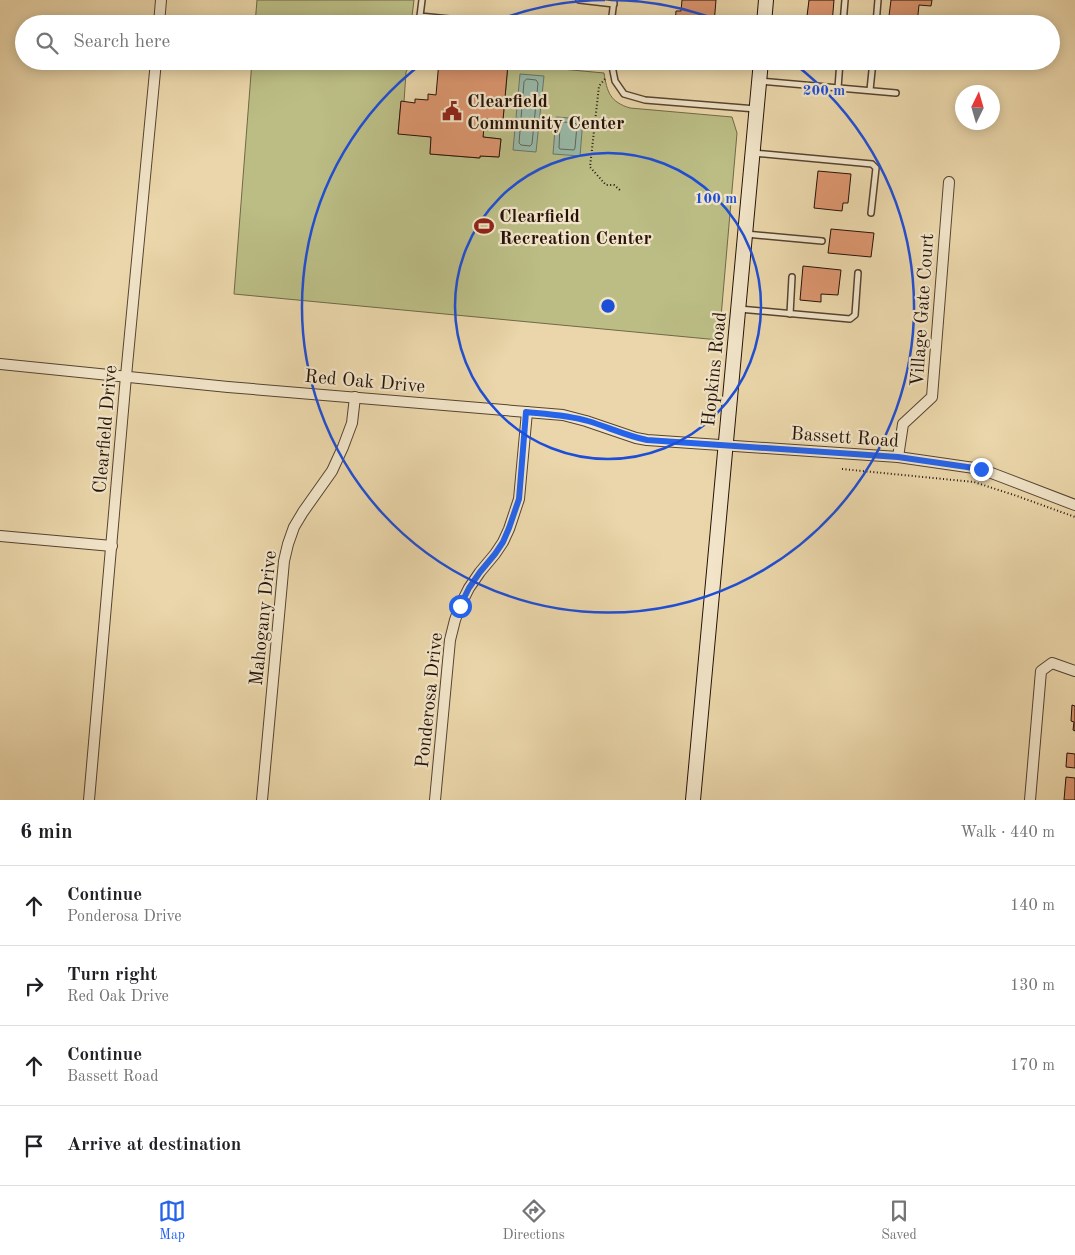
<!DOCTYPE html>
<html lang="en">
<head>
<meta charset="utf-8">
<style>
  body { margin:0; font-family:"Old Standard TT",serif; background:#f6f6f6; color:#202124 }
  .compass { position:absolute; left:955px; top:85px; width:45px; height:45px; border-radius:50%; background:#fff; box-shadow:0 2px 12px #0003; rotate:5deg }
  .stop { position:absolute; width:15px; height:15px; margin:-11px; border:4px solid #2563eb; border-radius:50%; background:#fff }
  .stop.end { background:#2563eb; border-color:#fff; box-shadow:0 1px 5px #0008 }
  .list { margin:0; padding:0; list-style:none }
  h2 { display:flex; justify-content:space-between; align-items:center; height:65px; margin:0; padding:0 20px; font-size:21px }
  h2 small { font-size:16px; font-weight:400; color:#757577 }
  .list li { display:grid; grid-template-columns:32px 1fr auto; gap:15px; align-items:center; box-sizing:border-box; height:80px; padding:0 20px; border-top:1px solid #e0e0e0 }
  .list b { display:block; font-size:19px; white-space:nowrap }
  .list p { margin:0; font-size:16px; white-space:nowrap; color:#757577 }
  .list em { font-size:16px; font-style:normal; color:#757577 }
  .icon { flex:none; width:28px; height:28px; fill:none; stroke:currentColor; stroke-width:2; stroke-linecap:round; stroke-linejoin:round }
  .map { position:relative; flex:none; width:1075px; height:800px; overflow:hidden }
  .search { position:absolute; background:#fff; box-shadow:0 2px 12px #0003; left:15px; right:15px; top:15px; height:55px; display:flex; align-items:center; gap:12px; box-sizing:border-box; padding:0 18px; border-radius:28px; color:#757577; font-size:19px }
  .sheet { height:385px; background:#fff }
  nav { display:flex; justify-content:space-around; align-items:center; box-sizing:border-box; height:70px; border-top:1px solid #e0e0e0; background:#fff; font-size:14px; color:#757577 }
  nav a { display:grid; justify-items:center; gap:2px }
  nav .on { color:#2563eb }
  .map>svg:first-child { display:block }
  .green { fill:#bbbd85; stroke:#706847 }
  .water { fill:#98b9a8; stroke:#6a7668 }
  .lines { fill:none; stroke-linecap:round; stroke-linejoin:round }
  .shore { stroke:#5e6658; stroke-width:1 }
  .building { fill:#db956e; stroke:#251209 }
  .lane-casing { stroke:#564331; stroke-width:8 }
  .street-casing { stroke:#564331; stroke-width:12 }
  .secondary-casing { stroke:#251209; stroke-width:16 }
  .path { stroke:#251209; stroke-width:2; stroke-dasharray:1 2.5; stroke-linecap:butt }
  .lane { stroke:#f1e4c8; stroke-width:5 }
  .street { stroke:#f1e4c8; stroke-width:10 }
  .secondary { stroke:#f1e4c8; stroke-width:14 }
  .route { stroke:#2563eb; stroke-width:6 }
  .ring { fill:none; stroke:#1d4ed8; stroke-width:2.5 }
  .labels { text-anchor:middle; stroke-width:4.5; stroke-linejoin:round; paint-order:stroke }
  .poi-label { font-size:19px; font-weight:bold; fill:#251209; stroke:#f1e4c8; text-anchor:start }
  .street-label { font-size:19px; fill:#251209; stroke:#f1e4c8 }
  .centre { fill:#1d4ed8; stroke:#f1e4c8; stroke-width:2.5 }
  .ring-label { font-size:15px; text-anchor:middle; font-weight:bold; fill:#1d4ed8; stroke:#f1e4c8; stroke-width:4.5; stroke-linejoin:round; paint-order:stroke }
</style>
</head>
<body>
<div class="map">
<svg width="1075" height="800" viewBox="0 0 1075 800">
  <rect width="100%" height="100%" fill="#ead6aa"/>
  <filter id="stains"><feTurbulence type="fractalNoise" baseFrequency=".004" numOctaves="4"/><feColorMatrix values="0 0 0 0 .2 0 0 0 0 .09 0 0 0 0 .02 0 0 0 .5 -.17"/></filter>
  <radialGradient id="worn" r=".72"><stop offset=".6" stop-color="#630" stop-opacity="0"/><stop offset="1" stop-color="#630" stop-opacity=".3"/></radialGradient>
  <g class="green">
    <polygon points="257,0 414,0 411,24 255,24"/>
    <path d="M252 61H412L406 72 404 102H401L398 133 431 137 430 154 479 158 480 156 499 157 501 139 483 137 485 119 503 120 508 64 604 73C607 92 610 102 630 108L732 117 737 133 719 340 234 294Z"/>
  </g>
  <g class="water">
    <polygon points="520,74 544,76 536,152 513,150"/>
    <polygon points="556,117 583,119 580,156 553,154"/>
  </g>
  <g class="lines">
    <g class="shore">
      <polygon points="527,79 536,80 538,83 532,144 530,146 521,145 519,143 524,82"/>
      <polygon points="563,122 575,123 577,125 575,148 574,150 560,149 559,148 560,124"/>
    </g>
  </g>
  <g class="building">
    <polygon points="682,0 716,0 714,24 675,24 676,11 681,11"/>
    <polygon points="809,0 834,0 832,24 806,24"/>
    <polygon points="891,0 932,0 931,6 919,5 917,24 888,24"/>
    <polygon points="439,61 488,61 508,64 503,120 485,119 483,137 501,139 499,157 480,156 480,158 430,154 431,137 398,134 401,101 415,103 415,99 428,100 428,94 436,95"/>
    <polygon points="672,61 711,61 710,65"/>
    <polygon points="818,171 851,174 848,203 843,203 842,211 814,208"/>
    <polygon points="831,229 874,233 871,257 828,253"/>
    <polygon points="803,266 841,270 838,295 821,294 821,302 800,300"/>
    <polygon points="1072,705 1075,706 1075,731 1073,730 1074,722 1071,721"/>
    <polygon points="1067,753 1075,754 1075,768 1066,767"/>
    <polygon points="1066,777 1075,778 1075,800 1064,800"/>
  </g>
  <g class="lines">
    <defs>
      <g id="lane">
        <polyline points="422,0 420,16 499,24"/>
        <polyline points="579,0 614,4"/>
        <polyline points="611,24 614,0"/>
        <polyline points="843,24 845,0"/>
        <polyline points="876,24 878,0"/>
        <polyline points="611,61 615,81 624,94 645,100 756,109"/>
        <polyline points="760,81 896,93"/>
        <polyline points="838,88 840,61"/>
        <polyline points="870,90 873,61"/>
        <polyline points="753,153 872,164 876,168 871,213"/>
        <polyline points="746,234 822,241"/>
        <polyline points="739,309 850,319 855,315 858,273"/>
        <polyline points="790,314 792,277"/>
      </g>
      <g id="street">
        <polyline points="159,24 161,0"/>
        <polyline points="0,364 228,387 563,415 586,421 636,438 647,440 898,457 981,469 1075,505"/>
        <polyline points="898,457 903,424 932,397 949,182"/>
        <polyline points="0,536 112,546"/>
        <polyline points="89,800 126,376 156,61"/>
        <polyline points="262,800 284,561 288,544 294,527 303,512 332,471 343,447 352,423 355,397"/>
        <polyline points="435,800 450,640 455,620 460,606 469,588 480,572 495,554 503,542 509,529 519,499 527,412"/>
        <polyline points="1030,800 1041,671 1052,663 1075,671"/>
      </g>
      <g id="secondary">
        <polyline points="764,24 766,0"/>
        <polyline points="693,800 761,61"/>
      </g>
    </defs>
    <use href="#lane" class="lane-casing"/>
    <use href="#street" class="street-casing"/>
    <use href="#secondary" class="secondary-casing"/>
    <g class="path">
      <polyline points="605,79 599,86 590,167 606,185 614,185 621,191"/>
      <polyline points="842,469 974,482 1017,496 1075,517"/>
    </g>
    <use href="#lane" class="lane"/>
    <use href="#street" class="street"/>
    <use href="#secondary" class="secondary"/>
  </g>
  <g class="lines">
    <path class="route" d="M460 606 469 588 480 572 495 554 503 542 509 528 519 499 526 412C547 414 568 415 588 421 608 427 627 436 647 440L898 457 981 469"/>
  </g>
  <g class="ring">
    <circle cx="608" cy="306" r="153"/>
    <path d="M491 23A306 306 0 0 1 605 0M611 0A306 306 0 0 1 725 23M792 62A306 306 0 1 1 424 62"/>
  </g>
  <defs>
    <symbol id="civic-bare" viewBox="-9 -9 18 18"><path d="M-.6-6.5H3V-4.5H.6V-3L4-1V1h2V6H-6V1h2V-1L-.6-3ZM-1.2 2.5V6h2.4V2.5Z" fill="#8f2418" stroke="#f1e4c8" stroke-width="2.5" paint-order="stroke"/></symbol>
    <symbol id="stadium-bare" viewBox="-9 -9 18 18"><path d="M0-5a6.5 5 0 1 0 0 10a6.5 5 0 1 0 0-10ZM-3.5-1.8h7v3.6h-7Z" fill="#8f2418" stroke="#f1e4c8" stroke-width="2.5" paint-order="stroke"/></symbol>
  </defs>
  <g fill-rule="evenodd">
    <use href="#civic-bare" x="438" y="97" width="28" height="28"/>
    <use href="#stadium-bare" x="470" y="212" width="28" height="28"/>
  </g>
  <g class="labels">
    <g class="poi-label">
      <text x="467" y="107">Clearfield<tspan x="467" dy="22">Community Center</tspan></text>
      <text x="499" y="222">Clearfield<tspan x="499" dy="22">Recreation Center</tspan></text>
    </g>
    <g class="street-label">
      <text transform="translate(921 310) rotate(-86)" y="7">Village Gate Court</text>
      <text transform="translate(713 369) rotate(-84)" y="7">Hopkins Road</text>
      <text transform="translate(365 380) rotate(5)" y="7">Red Oak Drive</text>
      <text transform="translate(104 429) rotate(-85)" y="7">Clearfield Drive</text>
      <text transform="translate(845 436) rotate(4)" y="7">Bassett Road</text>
      <text transform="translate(262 618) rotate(-84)" y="7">Mahogany Drive</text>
      <text transform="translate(428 700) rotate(-84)" y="7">Ponderosa Drive</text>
    </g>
  </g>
  <circle cx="608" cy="306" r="8" class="centre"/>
  <g class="ring-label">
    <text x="824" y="95">200 m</text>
    <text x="716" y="203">100 m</text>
  </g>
  <rect width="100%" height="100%" filter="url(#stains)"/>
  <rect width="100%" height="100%" fill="url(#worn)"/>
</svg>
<svg class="compass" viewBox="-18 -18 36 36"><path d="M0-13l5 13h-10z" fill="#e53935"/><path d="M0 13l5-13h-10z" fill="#757577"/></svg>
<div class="stop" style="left:460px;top:606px"></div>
<div class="stop end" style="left:981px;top:469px"></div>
<div class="search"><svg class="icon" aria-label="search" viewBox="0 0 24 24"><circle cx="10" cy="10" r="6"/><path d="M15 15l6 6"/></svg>Search here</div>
</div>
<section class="sheet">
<h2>6 min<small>Walk · 440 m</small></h2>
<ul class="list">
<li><svg class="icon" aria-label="ahead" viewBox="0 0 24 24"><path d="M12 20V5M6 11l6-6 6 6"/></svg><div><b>Continue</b><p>Ponderosa Drive</p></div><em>140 m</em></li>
<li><svg class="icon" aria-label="right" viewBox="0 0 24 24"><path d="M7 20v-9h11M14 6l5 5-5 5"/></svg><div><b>Turn right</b><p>Red Oak Drive</p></div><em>130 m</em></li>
<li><svg class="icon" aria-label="ahead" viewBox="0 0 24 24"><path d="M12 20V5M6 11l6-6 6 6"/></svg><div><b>Continue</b><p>Bassett Road</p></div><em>170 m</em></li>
<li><svg class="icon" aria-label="arrive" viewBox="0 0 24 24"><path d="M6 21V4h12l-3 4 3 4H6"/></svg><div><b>Arrive at destination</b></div></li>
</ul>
</section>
<nav>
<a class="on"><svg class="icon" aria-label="map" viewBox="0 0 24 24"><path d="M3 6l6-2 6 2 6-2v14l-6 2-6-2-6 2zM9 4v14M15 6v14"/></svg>Map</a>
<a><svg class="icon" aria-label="directions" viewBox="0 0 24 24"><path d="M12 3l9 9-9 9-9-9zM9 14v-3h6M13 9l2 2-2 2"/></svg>Directions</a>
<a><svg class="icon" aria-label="saved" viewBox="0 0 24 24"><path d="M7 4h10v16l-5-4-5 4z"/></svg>Saved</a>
</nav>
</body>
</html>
